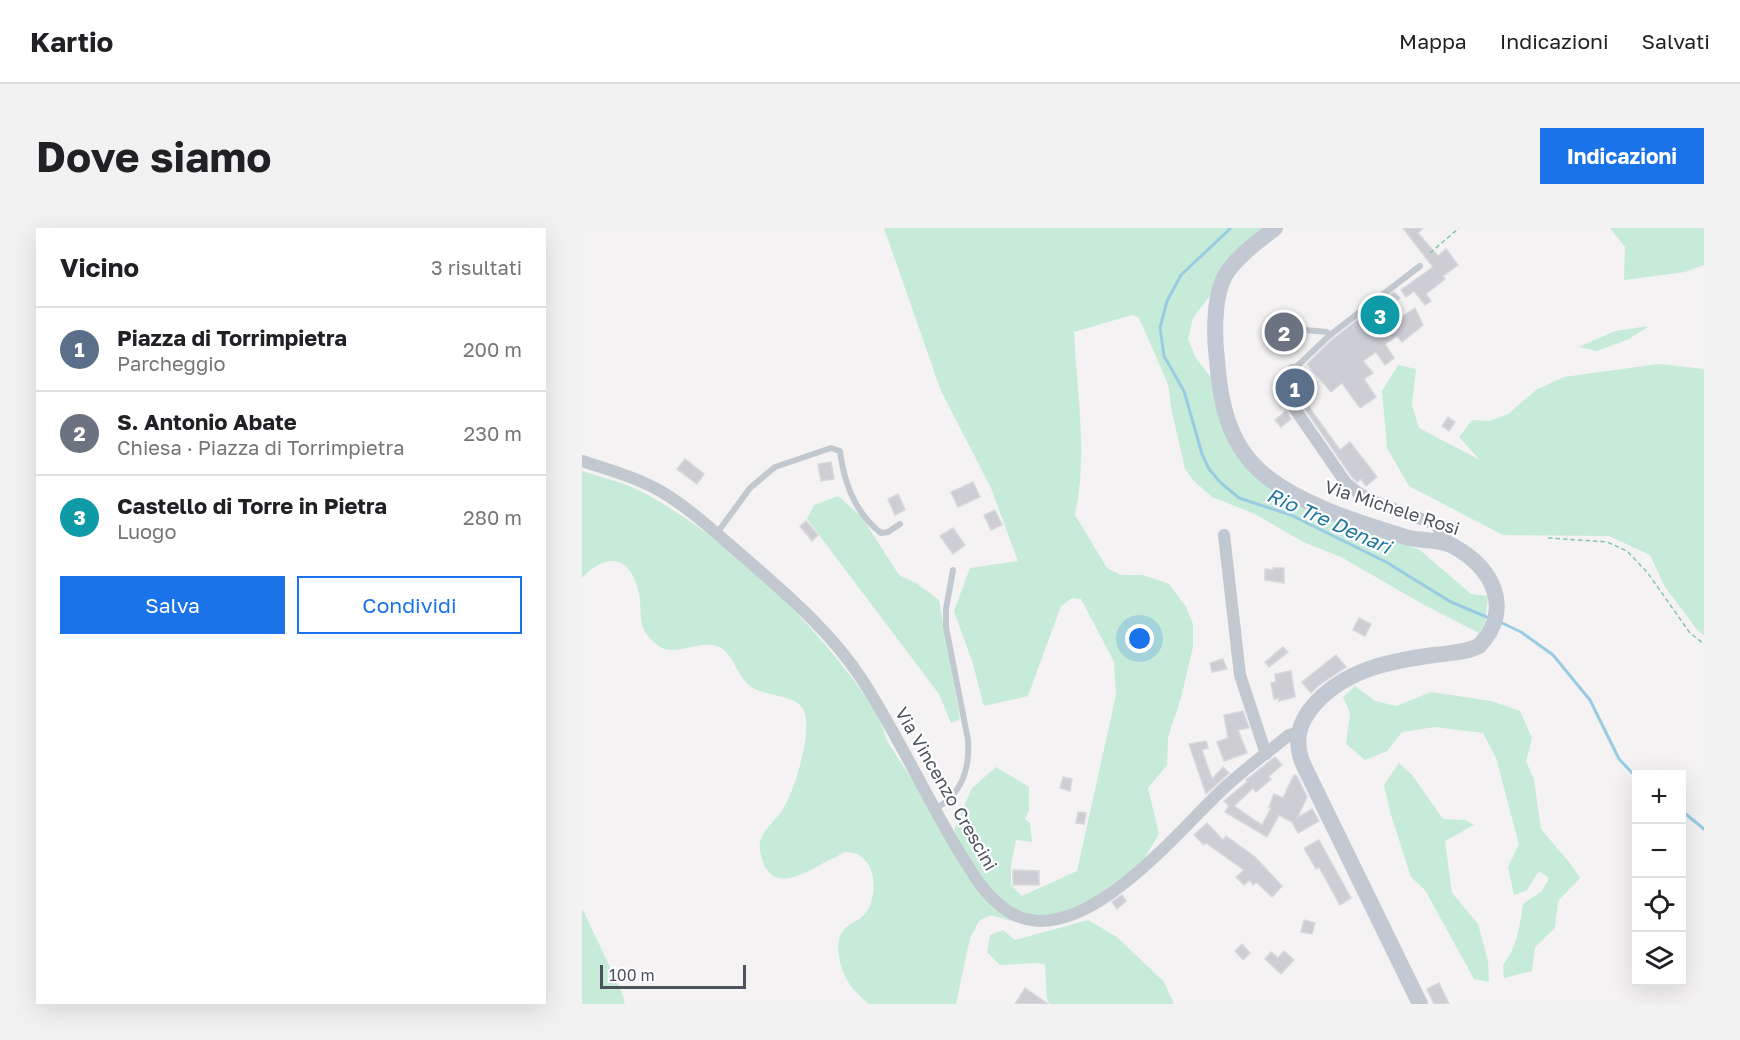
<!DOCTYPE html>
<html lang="it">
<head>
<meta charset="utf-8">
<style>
  body { margin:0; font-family:"Golos Text",sans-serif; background:#f2f2f2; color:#202124 }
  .controls { position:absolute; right:18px; bottom:18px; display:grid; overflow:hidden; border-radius:0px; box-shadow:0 6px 24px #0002 }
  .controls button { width:54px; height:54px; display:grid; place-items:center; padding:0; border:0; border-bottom:2px solid #e0e0e0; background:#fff; color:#202124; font:30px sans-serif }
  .scale { position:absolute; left:18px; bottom:15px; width:146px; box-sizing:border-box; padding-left:6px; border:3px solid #4c535d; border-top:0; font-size:16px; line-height:21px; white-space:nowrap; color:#4c535d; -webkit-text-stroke:4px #fff; paint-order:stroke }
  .you { position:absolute; left:558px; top:411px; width:21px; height:21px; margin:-15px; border:4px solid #fff; border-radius:50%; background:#1a73e8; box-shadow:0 0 0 9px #1a73e833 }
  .badge { display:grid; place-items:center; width:39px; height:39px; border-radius:50%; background:#1a73e8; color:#fff; font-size:20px; font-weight:700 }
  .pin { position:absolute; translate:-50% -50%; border:3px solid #fff; box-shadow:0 2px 6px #0006 }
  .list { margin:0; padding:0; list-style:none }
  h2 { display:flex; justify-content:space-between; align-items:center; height:78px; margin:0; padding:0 24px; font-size:26px }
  h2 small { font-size:20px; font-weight:400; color:#757577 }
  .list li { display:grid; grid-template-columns:39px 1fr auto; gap:18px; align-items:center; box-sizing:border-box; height:84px; padding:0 24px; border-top:2px solid #e0e0e0 }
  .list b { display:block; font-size:22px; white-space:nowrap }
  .list p { margin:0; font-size:20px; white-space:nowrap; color:#757577 }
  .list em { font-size:20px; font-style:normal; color:#757577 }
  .actions { display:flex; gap:12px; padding:18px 24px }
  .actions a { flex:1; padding:14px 0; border:2px solid #1a73e8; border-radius:0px; text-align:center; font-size:21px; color:#1a73e8 }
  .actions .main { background:#1a73e8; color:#fff }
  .icon { flex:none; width:33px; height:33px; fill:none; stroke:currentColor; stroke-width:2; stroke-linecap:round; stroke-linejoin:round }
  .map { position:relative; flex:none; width:1122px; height:776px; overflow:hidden; border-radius:0px }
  header { display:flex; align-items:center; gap:36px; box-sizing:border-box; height:84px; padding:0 30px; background:#fff; border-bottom:2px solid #e0e0e0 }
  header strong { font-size:28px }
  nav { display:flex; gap:33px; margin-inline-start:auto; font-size:21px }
  .intro { display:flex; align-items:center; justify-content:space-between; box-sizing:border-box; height:144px; padding:0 36px }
  h1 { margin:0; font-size:42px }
  .button { padding:15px 27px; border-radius:0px; background:#1a73e8; color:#fff; font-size:21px; font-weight:700 }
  main { display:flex; gap:36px; padding:0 36px }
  aside { flex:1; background:#fff; border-radius:0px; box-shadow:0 6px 24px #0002 }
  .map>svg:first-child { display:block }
  .green { fill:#c7ebd9 }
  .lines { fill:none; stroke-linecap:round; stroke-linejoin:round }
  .stream { stroke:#99cce3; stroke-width:3 }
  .building { fill:#cdced4; stroke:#d7d8dc; stroke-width:1.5 }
  .path { stroke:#82c6ab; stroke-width:1.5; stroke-dasharray:4.5 3; stroke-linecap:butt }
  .lane { stroke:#c2c8cf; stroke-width:6 }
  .street { stroke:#c2c8cf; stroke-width:12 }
  .secondary { stroke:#c2c9d3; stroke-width:16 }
  .labels { text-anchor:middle; stroke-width:4.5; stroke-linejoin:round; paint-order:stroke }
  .street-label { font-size:18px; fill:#4c535d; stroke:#fff }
  .water-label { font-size:20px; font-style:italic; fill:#1d779f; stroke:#fff }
</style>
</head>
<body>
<header>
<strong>Kartio</strong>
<nav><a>Mappa</a><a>Indicazioni</a><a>Salvati</a></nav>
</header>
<div class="intro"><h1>Dove siamo</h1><a class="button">Indicazioni</a></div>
<main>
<aside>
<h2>Vicino<small>3 risultati</small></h2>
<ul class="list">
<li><span class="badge" style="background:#5c6f8a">1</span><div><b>Piazza di Torrimpietra</b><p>Parcheggio</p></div><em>200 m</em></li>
<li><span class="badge" style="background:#6b7280">2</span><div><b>S. Antonio Abate</b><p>Chiesa · Piazza di Torrimpietra</p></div><em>230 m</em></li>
<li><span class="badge" style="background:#0f9aa8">3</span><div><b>Castello di Torre in Pietra</b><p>Luogo</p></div><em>280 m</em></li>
</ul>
<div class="actions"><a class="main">Salva</a><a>Condividi</a></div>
</aside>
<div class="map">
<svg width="1122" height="776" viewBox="0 0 1122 776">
  <rect width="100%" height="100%" fill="#f4f2f2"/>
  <g class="green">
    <path d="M302 0H680L641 36 630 65 611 90 606 111 614 130 630 151 657 228 775 301 838 322 889 366 906 368 903 395 897 405 844 378 759 329 721 314 673 286 630 269 612 253 603 241 590 184 586 156 557 90 550 87 492 104C495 164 506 228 493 287L525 340 539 347H561L587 356 604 379 611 396V419L599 470 586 509 585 537 566 560 577 606 559 636 499 679 468 687 442 688 424 679 399 654 372 602 390 560 414 539 447 559V583L443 591 448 595 450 614 434 612 429 637V657L440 668 495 643 534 467 532 434 499 371 490 370 479 378 446 468 402 478 391 436 372 383 388 340 436 333 409 260 359 163Z"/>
    <polygon points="1028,0 1122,0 1122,37 1103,44 1042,52 1043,19"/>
    <polygon points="1067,98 1047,111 1015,123 997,119 1033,103"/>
    <polygon points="1076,136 1122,141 1122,407 1116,403 1083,359 1068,327 1027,308 921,307 827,258 805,220 800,163 816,137 834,141 830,176 837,200 898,232 877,209 890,192 907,193 926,186 954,162 982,149"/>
    <path d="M0 243C21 250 45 255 64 266 143 310 212 375 267 446 282 466 299 488 305 513L347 578 383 645 395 660 433 690V694L409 687 397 693 388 710 374 776H286C279 769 270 761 265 752 258 740 252 717 260 704 265 696 275 694 281 688 293 677 295 649 286 636 282 629 273 623 263 624 260 625 255 629 251 630 224 644 186 672 178 622 175 605 193 594 201 581 213 562 232 500 221 481 213 466 182 469 168 458 154 448 151 422 134 418 114 412 90 432 73 415 67 410 62 404 60 396 58 386 59 375 57 365 49 328 25 323 0 350Z"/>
    <polygon points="256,268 279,288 317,347 334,355 357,372 378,491 369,495 357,466 225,291 232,277"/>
    <path d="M773 458 793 473 814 478 849 464 909 473 938 483 950 510 944 533 952 552 959 601 987 634 998 650 976 673 973 700 953 719 950 743 922 750 921 737C935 719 938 698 941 676L960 663 967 650 957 643 945 662 932 667 926 639 937 616 914 530 901 505 853 499 820 504 805 523 783 532 764 516 768 485 761 469Z"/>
    <polygon points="817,535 830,547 861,591 883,592 892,597 863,613 870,665 896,696 906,733 907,754 892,751 843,662 829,649 809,587 802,557"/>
    <polygon points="0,680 40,765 43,776 0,776"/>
    <polygon points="506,692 535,709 582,754 592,776 468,776 465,772 463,736 453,735 418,737 405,724 408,707 421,702 433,712"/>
  </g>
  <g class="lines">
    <g class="stream">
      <polyline points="649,0 599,47 585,73 578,100 582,128 602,163 620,226 627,241 638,254 657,270 709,287 804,334 869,374 907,390"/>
      <polyline points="918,394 939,404 971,427 1008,472 1037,531 1054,549"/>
      <polyline points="1100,583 1122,601"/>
    </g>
  </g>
  <g class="building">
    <polygon points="821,0 841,0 836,5 856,28 864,21 876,37 861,48 863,51 844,66 849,73 843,77 832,63 824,69 819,62 851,39"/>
    <polygon points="812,64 818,70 808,78 809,80 786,98 792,107 833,80 841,97 820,114 815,108 803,116 812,130 803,137 794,124 781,133 791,145 782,151 794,169 778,180 760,155 749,164 725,136 751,111"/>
    <polygon points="701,90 709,91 713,96 720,97 718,101 719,111 712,111 707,115 698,114 692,106 689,108 682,101 692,94 694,96"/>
    <polygon points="727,179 758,222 768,214 795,249 784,258 779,251 775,254 770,249 723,181"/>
    <polygon points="704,183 709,191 699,199 693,192"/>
    <polygon points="866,189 873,194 867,203 860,198"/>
    <polygon points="103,231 122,246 115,256 95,241"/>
    <polygon points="249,234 252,251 239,253 236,236"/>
    <polygon points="391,254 398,269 376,279 369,264"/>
    <polygon points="316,266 323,282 313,287 306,271"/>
    <polygon points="413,282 420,297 409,302 402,287"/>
    <polygon points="224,293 236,307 230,313 218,298"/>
    <polygon points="371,300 383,317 371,326 358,308"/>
    <polygon points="691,340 702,340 702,355 683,352 683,341 691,342"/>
    <polygon points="777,390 789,396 783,408 771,402"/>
    <polygon points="701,419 706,424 687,439 683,434"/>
    <polygon points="754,427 764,439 737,457 729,465 720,454"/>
    <polygon points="641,431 645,441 630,444 628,435"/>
    <polygon points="709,443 713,469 697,473 697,470 692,471 689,455 694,454 693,446"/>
    <polygon points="661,483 667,500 656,502 665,525 642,533 635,514 646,510 642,487"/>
    <polygon points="624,513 626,520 620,522 630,551 641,539 647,545 624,566 607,516"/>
    <polygon points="693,529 700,537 686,549 689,551 674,564 671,560 652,578 680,597 689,580 687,579 692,566 701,570 712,547 715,548 725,569 715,590 730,581 737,593 716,605 710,594 697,587 685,609 643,584 647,578 642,573 666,553 664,552"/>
    <polygon points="481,549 490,551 488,563 478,560"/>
    <polygon points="496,584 504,585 502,596 494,595"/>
    <polygon points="625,595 641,612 644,608 673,629 700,658 690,669 674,654 671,657 668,652 662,657 654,649 662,642 624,615 622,617 612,607"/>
    <polygon points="737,612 769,670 758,677 737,639 734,641 722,620"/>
    <polygon points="431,642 457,643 457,657 431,657"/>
    <polygon points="540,667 544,673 535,681 530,674"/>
    <polygon points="722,692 733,695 730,706 719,704"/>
    <polygon points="660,716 668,725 661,732 653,723"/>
    <polygon points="702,723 712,732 699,746 683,731 689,724 696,730"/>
    <polygon points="857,755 867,776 852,776 845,761"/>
    <polygon points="443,760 466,776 433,776"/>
  </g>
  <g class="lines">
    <g class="path">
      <polyline points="848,25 877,0"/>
      <polyline points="966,310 1025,314 1045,323 1065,344 1108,405 1122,416"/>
    </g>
    <g class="lane">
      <polyline points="723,102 745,104 748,107"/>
      <polyline points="711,142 748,107 838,38"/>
      <path d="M135 305 168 260 193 239 249 220 258 223C262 255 273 285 299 305L306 304 318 296"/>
      <path d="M353 581C380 566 388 542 386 512L364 399V381L371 342"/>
    </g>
    <g class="street">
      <polyline points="711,142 705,152 708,174 764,255 775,264 790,273 853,296 868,316"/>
      <path d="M0 233C28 242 56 250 80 264 110 282 136 307 162 329 204 366 248 403 279 450 322 516 353 590 397 655 407 668 419 681 435 688 504 718 596 603 640 562 661 542 685 525 707 507L717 504"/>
      <polyline points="642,307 658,447 684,526"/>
    </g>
    <path class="secondary" d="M693 0C677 13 658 26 646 43 631 64 632 107 635 132 638 173 646 214 678 243 714 276 781 296 827 310 841 313 859 311 871 318 911 340 932 381 897 418 883 425 867 425 852 427 807 433 762 442 731 478 715 497 712 516 722 538L838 776"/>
  </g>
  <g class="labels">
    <g class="street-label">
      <text transform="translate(810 280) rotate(18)" y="6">Via Michele Rosi</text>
      <text transform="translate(364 561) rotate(60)" y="6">Via Vincenzo Crescini</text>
    </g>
    <g class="water-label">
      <text transform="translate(747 293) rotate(24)" y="7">Rio Tre Denari</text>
    </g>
  </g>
</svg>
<div class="controls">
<button>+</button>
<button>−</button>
<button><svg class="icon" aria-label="locate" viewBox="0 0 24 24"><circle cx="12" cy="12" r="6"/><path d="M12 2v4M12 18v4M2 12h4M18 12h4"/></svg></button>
<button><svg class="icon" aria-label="layers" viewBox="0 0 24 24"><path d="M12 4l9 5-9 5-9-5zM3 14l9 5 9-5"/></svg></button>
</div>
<div class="scale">100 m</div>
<div class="you"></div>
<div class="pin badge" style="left:713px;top:160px;background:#5c6f8a">1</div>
<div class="pin badge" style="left:702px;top:104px;background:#6b7280">2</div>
<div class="pin badge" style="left:798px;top:87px;background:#0f9aa8">3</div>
</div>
</main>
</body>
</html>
